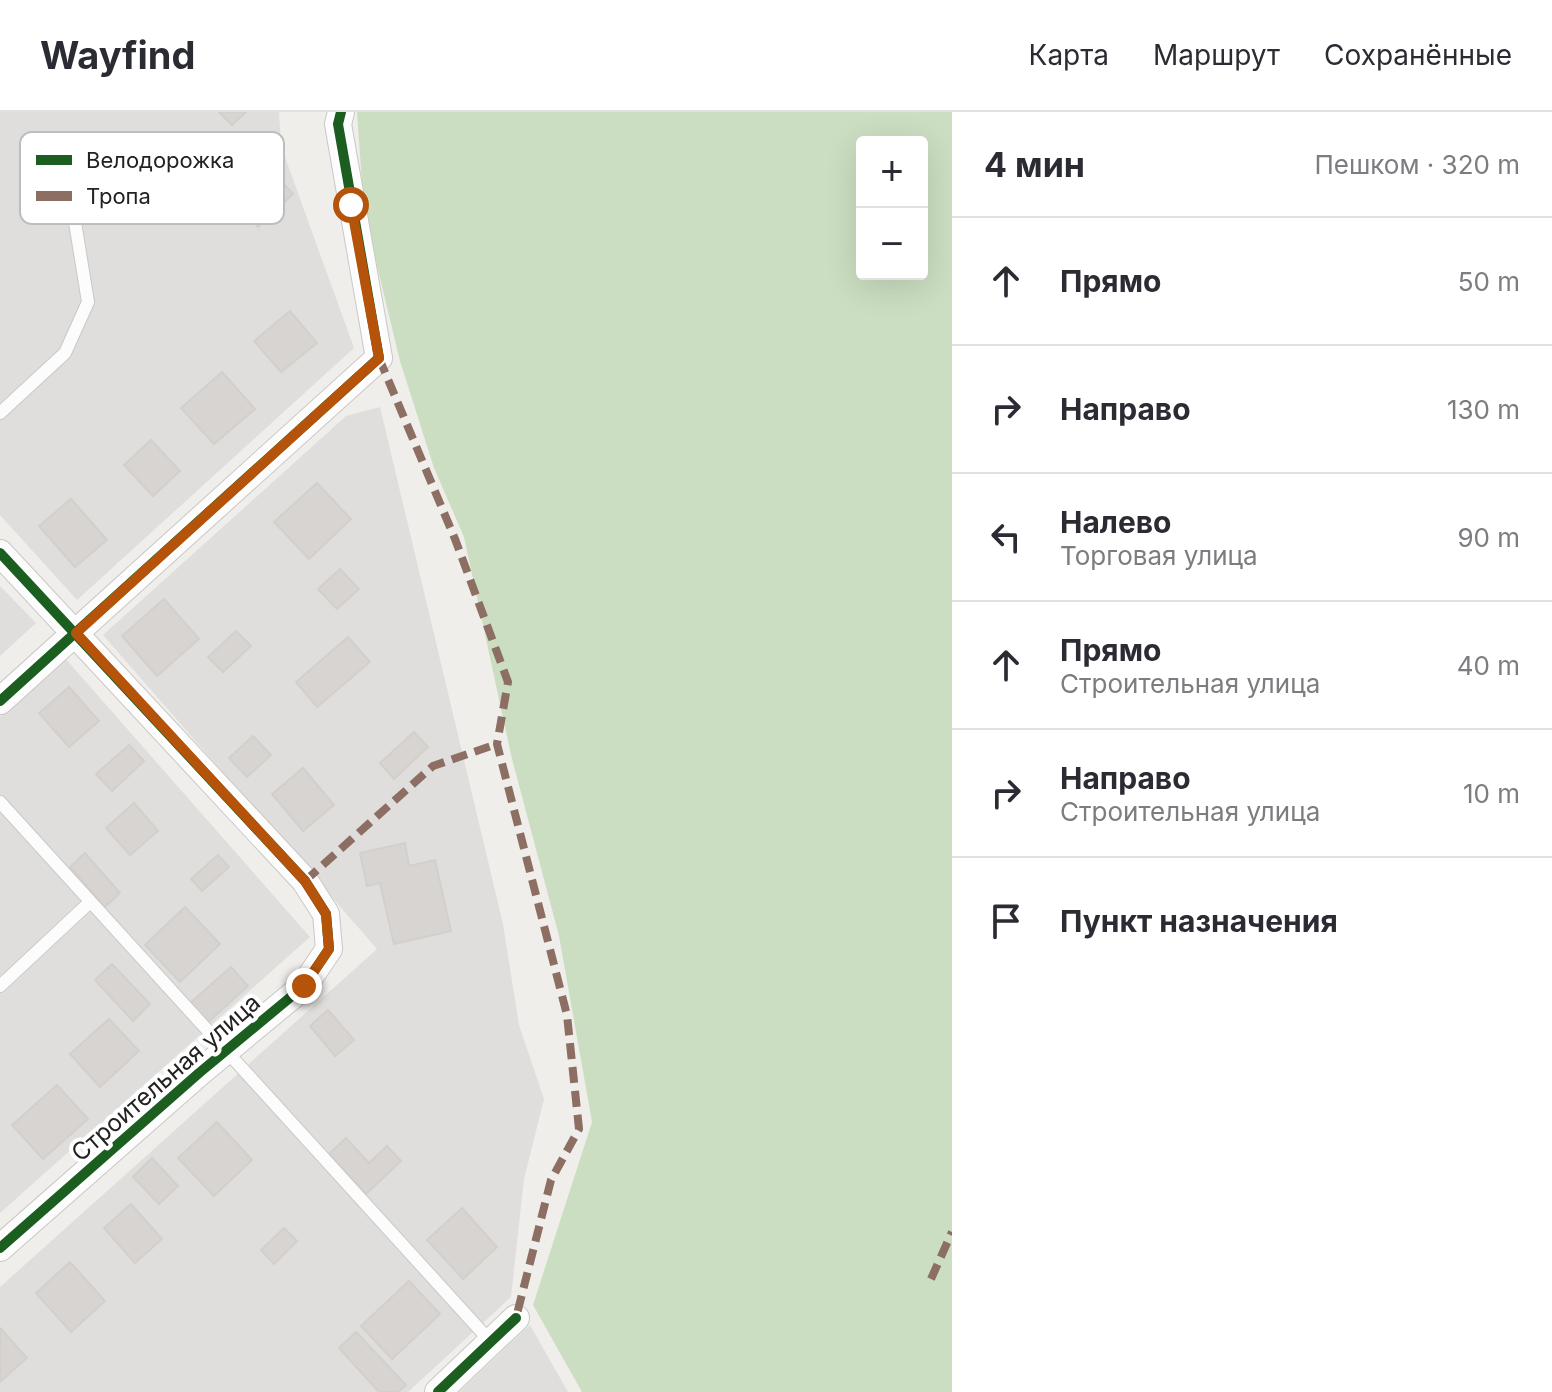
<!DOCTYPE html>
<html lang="ru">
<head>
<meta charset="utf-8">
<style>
  body { margin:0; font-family:Inter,sans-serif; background:#f2f2f3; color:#2b2b33 }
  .controls { position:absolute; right:24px; top:24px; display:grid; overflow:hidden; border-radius:8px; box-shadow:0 8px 32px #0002 }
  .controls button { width:72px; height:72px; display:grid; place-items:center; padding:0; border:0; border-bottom:2px solid #e1e1e2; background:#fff; color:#2b2b33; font:40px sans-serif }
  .stop { position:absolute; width:24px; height:24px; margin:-18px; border:6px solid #b45309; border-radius:50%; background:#fff }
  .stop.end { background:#b45309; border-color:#fff; box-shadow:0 2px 8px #0008 }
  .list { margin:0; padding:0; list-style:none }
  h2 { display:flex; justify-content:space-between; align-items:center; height:104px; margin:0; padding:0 32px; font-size:34px }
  h2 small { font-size:26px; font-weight:400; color:#7c7c81 }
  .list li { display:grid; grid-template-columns:52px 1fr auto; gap:24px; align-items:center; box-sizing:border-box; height:128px; padding:0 32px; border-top:2px solid #e1e1e2 }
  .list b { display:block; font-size:30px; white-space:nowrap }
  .list p { margin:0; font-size:26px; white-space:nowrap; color:#7c7c81 }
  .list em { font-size:26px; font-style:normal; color:#7c7c81 }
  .icon { flex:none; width:44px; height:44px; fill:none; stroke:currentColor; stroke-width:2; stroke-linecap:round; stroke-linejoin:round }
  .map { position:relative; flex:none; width:952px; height:1280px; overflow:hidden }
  header { display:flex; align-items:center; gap:48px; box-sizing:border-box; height:112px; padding:0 40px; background:#fff; border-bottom:2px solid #e1e1e2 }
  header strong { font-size:38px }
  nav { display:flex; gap:44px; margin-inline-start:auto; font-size:28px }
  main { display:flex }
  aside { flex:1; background:#fff }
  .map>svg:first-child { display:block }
  .residential { fill:#dfdedc }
  .forest { fill:#cbdec1; fill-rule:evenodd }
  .building { fill:#d7d4d2; stroke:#d3d0cc; stroke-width:2 }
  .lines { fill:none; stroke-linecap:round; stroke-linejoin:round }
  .service-casing { stroke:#c9c8c7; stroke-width:14 }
  .minor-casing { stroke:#c9c8c7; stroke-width:28 }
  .service { stroke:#fdfcfc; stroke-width:12 }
  .minor { stroke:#fdfcfc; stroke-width:26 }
  .quiet { stroke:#8d6e63; stroke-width:8; stroke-dasharray:16 8; stroke-linecap:butt }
  .cycleway-casing { stroke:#fff; stroke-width:15 }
  .cycleway { stroke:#1b5e20; stroke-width:10 }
  .route { stroke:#b45309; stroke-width:10 }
  .labels { text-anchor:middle; stroke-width:8; stroke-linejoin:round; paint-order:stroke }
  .street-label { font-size:24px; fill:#222; stroke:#fff }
  .key { fill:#fff; stroke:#bdbdbd; stroke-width:2 }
  .key-label { font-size:22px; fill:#222 }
</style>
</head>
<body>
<header>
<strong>Wayfind</strong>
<nav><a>Карта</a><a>Маршрут</a><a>Сохранённые</a></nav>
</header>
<main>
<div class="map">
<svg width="952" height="1280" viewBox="0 0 952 1280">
  <rect width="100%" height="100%" fill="#f0eeeb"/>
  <g class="residential">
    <polygon points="0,0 279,0 281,34 354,236 77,488 0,403"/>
    <polygon points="380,295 503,812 519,913 544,987 524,1067 511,1185 408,1280 0,1280 0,1175 377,837 103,523 346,304"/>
    <polygon points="0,474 36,511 0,544"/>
    <polygon points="64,545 310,825 0,1101 0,605"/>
    <polygon points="530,1213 568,1280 459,1280"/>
  </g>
  <path class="forest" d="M357 0H952V1280H582L533 1193 592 1010 559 824 511 643 464 425 434 356 400 249 364 100ZM862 30H922V162H862Z"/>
  <g class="building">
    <polygon points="219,0 246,0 232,13"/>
    <polygon points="275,62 293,82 258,115 239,95"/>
    <polygon points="290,199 317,231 281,260 254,229"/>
    <polygon points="222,260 255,297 214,332 181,296"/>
    <polygon points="151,328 180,359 153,384 124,353"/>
    <polygon points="317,371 351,407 309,447 274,410"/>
    <polygon points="71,387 107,428 75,455 39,414"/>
    <polygon points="340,457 359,477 337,497 318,477"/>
    <polygon points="164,487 199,527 157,564 122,524"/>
    <polygon points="236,519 251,534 223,560 208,545"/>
    <polygon points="348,525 370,550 317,595 296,570"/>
    <polygon points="69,575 99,609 69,635 39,601"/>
    <polygon points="414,620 428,635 394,667 380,651"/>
    <polygon points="253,624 271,643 247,665 229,646"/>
    <polygon points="129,633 144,649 112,679 96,662"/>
    <polygon points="303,656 334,693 303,719 272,682"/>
    <polygon points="134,691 158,719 130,743 106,716"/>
    <polygon points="405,731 409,754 435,748 451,819 394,832 380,771 367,774 360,741"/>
    <polygon points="85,741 120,781 105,795 70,755"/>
    <polygon points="218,743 229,755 202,779 191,767"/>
    <polygon points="185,795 220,832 180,870 145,833"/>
    <polygon points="112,852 150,892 133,909 95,868"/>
    <polygon points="231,855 248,874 208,910 190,891"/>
    <polygon points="328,898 354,928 335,944 310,914"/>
    <polygon points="109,907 139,939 100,975 70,942"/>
    <polygon points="57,973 88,1007 43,1047 12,1013"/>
    <polygon points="217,1010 252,1048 214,1084 178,1046"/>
    <polygon points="346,1026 369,1051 387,1034 401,1049 366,1082 329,1042"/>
    <polygon points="152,1046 178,1074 159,1092 133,1065"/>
    <polygon points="131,1092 162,1127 135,1151 104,1116"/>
    <polygon points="462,1096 497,1135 463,1167 427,1128"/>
    <polygon points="284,1116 297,1129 274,1152 261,1138"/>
    <polygon points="70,1150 105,1189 71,1220 36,1181"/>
    <polygon points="409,1169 440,1202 392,1247 361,1214"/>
    <polygon points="0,1216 27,1246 0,1270"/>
    <polygon points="356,1220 406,1273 398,1280 379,1280 339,1236"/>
  </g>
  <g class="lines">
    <defs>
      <g id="service">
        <polyline points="0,301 65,241 88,190 65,49"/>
        <polyline points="0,690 491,1230"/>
        <polyline points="0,874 90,790"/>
      </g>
      <g id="minor">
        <polyline points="0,441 305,769 326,802 329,837 304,874 199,961 0,1136"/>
        <polyline points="0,589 379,246 338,12 341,0"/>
        <polyline points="438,1280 516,1206"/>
      </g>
    </defs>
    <use href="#service" class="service-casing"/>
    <use href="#minor" class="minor-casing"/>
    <use href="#service" class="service"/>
    <use href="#minor" class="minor"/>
    <g class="quiet">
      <polyline points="379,246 455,427 508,570 497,632 567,903 579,1017 551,1068 516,1206"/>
      <polyline points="305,769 433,654 497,632"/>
      <polyline points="931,1167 952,1120"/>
    </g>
    <defs>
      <g id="cycleway">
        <polyline points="0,441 305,769 326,802 329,837 304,874 199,961 0,1136"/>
        <polyline points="0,589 379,246 338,12 341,0"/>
        <polyline points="438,1280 516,1206"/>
      </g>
    </defs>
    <use href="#cycleway" class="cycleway-casing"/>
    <use href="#cycleway" class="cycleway"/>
  </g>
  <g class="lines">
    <polyline class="route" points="304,874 329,837 326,802 305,769 76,521 379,246 351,93"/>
  </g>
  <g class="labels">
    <g class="street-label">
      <text transform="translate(166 966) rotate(-41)" y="8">Строительная улица</text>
    </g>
  </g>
  <rect x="20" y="20" width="264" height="92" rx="12" class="key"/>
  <rect x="36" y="43" width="36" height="10" fill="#1b5e20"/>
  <rect x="36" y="79" width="36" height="10" fill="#8d6e63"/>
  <g class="key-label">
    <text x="86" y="56">Велодорожка</text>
    <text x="86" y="92">Тропа</text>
  </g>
</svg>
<div class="controls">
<button>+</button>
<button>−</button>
</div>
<div class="stop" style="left:351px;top:93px"></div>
<div class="stop end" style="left:304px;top:874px"></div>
</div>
<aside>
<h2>4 мин<small>Пешком · 320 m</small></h2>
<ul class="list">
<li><svg class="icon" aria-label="ahead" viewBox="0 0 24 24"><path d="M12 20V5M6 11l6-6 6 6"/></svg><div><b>Прямо</b></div><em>50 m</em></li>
<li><svg class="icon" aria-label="right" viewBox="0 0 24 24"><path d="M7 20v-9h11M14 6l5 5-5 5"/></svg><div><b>Направо</b></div><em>130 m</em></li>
<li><svg class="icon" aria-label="left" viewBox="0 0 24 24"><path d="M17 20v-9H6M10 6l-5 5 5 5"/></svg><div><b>Налево</b><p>Торговая улица</p></div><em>90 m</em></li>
<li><svg class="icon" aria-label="ahead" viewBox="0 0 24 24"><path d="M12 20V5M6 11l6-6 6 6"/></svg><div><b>Прямо</b><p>Строительная улица</p></div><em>40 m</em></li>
<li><svg class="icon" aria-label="right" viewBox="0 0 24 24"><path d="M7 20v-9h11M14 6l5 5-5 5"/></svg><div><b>Направо</b><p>Строительная улица</p></div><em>10 m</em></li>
<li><svg class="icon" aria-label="arrive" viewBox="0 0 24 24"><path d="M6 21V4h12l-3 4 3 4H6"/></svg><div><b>Пункт назначения</b></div></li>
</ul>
</aside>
</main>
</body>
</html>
